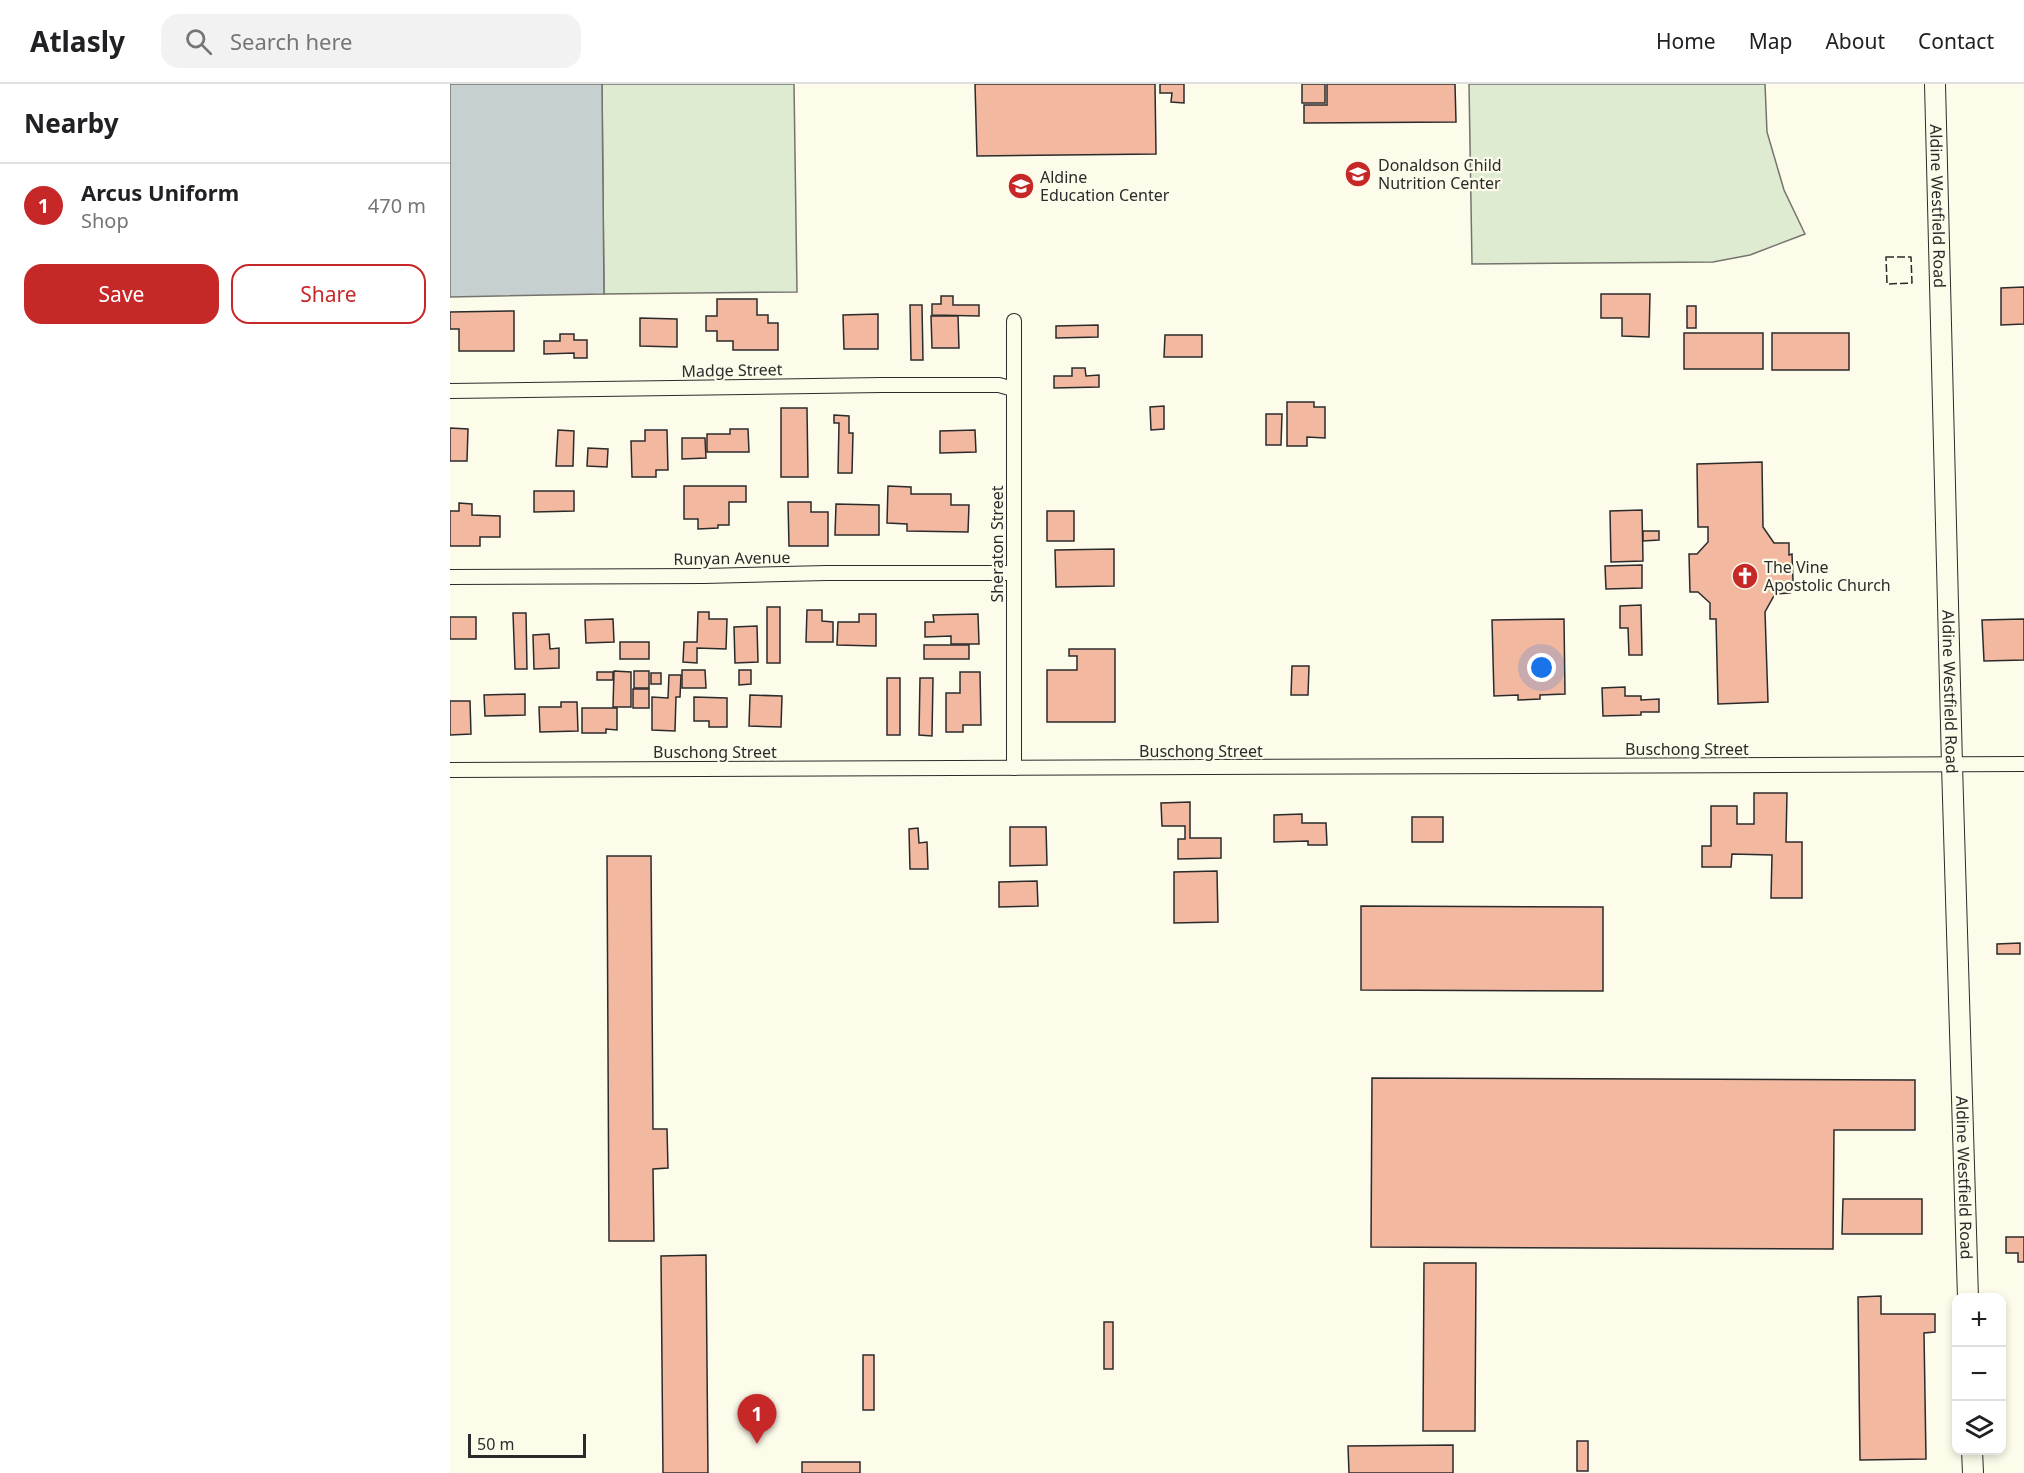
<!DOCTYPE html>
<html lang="en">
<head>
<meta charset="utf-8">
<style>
  body { margin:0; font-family:"Noto Sans",sans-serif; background:#f2f2f2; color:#202124 }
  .controls { position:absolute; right:18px; bottom:18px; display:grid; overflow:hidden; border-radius:12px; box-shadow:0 3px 9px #0003 }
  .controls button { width:54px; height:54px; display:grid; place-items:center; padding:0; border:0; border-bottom:2px solid #e0e0e0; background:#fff; color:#202124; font:30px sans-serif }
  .scale { position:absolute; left:18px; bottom:15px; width:118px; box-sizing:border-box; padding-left:6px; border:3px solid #2b2b2b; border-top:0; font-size:16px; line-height:21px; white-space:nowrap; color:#2b2b2b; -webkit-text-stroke:4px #fdfbea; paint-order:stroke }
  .you { position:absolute; left:1092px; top:584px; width:21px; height:21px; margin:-15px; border:4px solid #fff; border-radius:50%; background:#1a73e8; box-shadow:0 0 0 9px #1a73e833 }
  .badge { display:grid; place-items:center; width:39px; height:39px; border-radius:50%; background:#c62828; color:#fff; font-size:20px; font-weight:700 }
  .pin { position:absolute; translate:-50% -50px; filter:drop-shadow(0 2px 3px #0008) }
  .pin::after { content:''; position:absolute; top:32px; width:21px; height:18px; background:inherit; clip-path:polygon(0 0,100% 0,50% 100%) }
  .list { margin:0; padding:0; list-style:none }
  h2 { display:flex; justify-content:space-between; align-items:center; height:78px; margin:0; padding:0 24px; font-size:26px }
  h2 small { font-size:20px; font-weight:400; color:#757577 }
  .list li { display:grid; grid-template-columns:39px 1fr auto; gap:18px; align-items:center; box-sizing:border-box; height:84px; padding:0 24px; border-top:2px solid #e0e0e0 }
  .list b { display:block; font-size:22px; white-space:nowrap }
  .list p { margin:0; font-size:20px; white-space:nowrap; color:#757577 }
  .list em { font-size:20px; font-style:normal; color:#757577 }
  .actions { display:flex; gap:12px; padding:18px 24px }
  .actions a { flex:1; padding:14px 0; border:2px solid #c62828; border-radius:18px; text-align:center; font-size:21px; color:#c62828 }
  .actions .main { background:#c62828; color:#fff }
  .icon { flex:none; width:33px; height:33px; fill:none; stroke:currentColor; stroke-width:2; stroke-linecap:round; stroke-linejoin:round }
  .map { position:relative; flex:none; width:1574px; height:1389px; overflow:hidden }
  header { display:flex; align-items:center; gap:36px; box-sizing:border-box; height:84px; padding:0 30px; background:#fff; border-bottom:2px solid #e0e0e0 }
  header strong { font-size:28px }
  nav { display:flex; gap:33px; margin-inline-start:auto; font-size:21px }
  .search { width:420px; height:54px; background:#f2f2f2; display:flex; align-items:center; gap:15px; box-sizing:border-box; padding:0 21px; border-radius:18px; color:#757577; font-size:22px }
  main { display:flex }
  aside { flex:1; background:#fff }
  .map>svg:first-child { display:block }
  .green { fill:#deebd1; stroke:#74746e; stroke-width:1.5 }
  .water { fill:#c7d0d0; stroke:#74746e; stroke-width:1.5 }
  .building { fill:#f2b8a0; stroke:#2b2b2b; stroke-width:1.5 }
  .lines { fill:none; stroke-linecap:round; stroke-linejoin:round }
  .minor-casing { stroke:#2b2b2b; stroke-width:16 }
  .secondary-casing { stroke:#2b2b2b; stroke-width:22 }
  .minor { stroke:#fdfbea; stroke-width:14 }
  .secondary { stroke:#fdfbea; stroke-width:20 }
  .fence { stroke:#2b2b2b; stroke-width:1.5; stroke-dasharray:8 3; stroke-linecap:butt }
  .labels { text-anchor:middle; stroke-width:4.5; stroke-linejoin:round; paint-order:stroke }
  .poi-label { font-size:16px; fill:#2b2b2b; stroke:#fdfbea; text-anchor:start }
  .street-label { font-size:16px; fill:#2b2b2b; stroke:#fdfbea }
</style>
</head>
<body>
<header>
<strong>Atlasly</strong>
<div class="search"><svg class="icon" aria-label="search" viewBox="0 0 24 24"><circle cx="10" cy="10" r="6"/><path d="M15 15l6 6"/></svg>Search here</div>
<nav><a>Home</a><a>Map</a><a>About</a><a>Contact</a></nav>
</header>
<main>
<aside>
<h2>Nearby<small></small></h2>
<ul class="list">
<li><span class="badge">1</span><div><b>Arcus Uniform</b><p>Shop</p></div><em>470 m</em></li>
</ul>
<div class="actions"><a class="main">Save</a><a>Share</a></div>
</aside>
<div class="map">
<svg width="1574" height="1389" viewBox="0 0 1574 1389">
  <rect width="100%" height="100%" fill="#fdfbea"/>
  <g class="green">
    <polygon points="152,0 344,0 347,208 154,210"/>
    <polygon points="1019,0 1315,0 1317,48 1334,106 1355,150 1300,171 1263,178 1022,180"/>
  </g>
  <polygon class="water" points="0,0 152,0 154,210 0,213"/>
  <g class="building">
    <polygon points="525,0 705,0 706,70 527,72"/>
    <polygon points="710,0 734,0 734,19 721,18 722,9 710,9"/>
    <rect x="852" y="0" width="23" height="19"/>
    <polygon points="877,0 1005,0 1006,38 854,39 854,21 877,21"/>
    <polygon points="1574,203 1574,240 1551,241 1551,204"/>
    <polygon points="1151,210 1200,210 1199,253 1172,252 1172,234 1151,234"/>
    <polygon points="491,212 503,212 503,221 529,221 529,232 482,231 482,220 491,220"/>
    <polygon points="267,215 307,215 307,231 318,231 318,239 328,239 328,266 283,266 283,257 267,257 267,247 256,247 256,232 267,232"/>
    <polygon points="460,221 472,221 473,276 461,276"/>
    <rect x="1237" y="222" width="9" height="22"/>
    <polygon points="64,227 64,267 9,267 9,245 0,245 0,228"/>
    <polygon points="428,230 428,265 394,265 393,231"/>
    <polygon points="481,232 508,232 509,264 482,264"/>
    <polygon points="190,234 227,235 227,263 190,262"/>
    <polygon points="648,241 648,253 606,254 606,242"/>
    <rect x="1234" y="249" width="79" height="36"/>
    <rect x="1322" y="249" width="77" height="37"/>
    <polygon points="110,250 124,250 124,256 137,256 137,274 124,274 124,269 94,270 94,257 110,257"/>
    <polygon points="715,251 752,251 752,273 714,273"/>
    <polygon points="622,284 635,284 636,292 649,291 649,303 604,304 604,292 622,292"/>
    <polygon points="837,318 864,318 864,323 875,323 875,354 857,353 857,362 837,362"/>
    <polygon points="714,322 714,345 701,346 700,323"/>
    <polygon points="331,324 357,324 358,393 331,393"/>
    <polygon points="816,330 832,330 831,361 816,361"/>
    <polygon points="384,331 399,332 399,349 403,349 402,389 388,389 389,339 384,339"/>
    <polygon points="0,344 18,345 17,377 0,377"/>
    <polygon points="280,345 298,345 299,368 257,368 257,350 280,350"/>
    <polygon points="108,346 124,347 123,382 106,382"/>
    <polygon points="195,346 217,346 218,386 206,386 206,393 182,393 181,357 195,357"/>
    <polygon points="525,346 526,368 490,369 490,347"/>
    <polygon points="232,354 255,354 256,374 232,375"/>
    <polygon points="138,364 158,365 157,383 137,382"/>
    <polygon points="1312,378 1313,443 1324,459 1339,459 1339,471 1342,470 1343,497 1340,497 1340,509 1325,510 1315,528 1318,618 1268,620 1266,535 1260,535 1260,519 1248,508 1240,508 1239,470 1247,470 1258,458 1258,443 1248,443 1247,380"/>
    <polygon points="234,402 296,402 296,418 279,418 279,441 268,441 268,444 248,445 248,435 234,435"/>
    <polygon points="438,402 461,403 461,410 501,410 501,421 519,421 518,448 457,447 457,440 437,439"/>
    <polygon points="84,407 124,407 124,427 84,428"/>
    <polygon points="338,418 361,418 361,428 378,428 378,462 339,462"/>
    <polygon points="9,419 22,420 22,431 50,432 50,453 30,453 30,462 0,462 0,427 9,427"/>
    <polygon points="386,420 429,421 429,451 385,451"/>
    <polygon points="1192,426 1193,477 1161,478 1160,427"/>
    <rect x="597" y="427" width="27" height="30"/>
    <polygon points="1193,447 1209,447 1209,456 1193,457"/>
    <polygon points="664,465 664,502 606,503 605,466"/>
    <polygon points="1192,481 1192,504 1156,505 1155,482"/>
    <polygon points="1191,521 1192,571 1179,571 1178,544 1170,544 1170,522"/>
    <rect x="317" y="523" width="13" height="56"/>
    <polygon points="357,526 372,526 372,537 383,538 383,558 356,558"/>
    <polygon points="248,528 259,528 259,535 277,535 276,565 247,564 247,579 233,578 234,558 247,558"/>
    <polygon points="63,529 76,529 77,585 65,585"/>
    <polygon points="409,530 426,530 426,562 387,561 388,538 409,538"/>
    <polygon points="528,530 529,560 501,560 501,552 475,553 475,538 484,538 483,531"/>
    <rect x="0" y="533" width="26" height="22"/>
    <polygon points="163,535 164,558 136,559 135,536"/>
    <polygon points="1114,535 1115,610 1090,611 1090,615 1068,616 1068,611 1044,612 1042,536"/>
    <polygon points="1574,535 1574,576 1534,577 1532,536"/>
    <polygon points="307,542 308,578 285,579 284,543"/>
    <polygon points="99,550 100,565 109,564 109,584 84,585 83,551"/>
    <rect x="170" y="558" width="29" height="17"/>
    <rect x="474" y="561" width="45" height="14"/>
    <polygon points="619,565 665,565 665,638 597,638 597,586 627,586 627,572 619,572"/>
    <polygon points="842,582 859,582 858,611 841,611"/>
    <polygon points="232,586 255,586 256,604 232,604"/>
    <polygon points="289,586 301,586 301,600 289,601"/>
    <polygon points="164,587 181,588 181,623 163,623"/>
    <rect x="184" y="587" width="15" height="17"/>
    <rect x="147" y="588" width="16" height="8"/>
    <polygon points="510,588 530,588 531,641 513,641 513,648 496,648 496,609 510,609"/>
    <rect x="201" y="589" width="10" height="11"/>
    <polygon points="219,591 231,591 230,613 226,613 225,647 202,646 202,613 218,614"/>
    <rect x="437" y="594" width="13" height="57"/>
    <polygon points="470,594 483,594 482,652 469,651"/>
    <polygon points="1175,603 1175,612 1191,612 1191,616 1209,615 1209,628 1191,628 1191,631 1153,632 1152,604"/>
    <rect x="183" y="605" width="16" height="19"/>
    <polygon points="75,610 75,631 35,632 34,611"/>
    <polygon points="300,611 332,612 331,643 299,642"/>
    <polygon points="244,613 277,614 277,643 259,643 259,637 244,637"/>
    <polygon points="0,617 20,617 21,650 0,651"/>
    <polygon points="111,618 127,618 128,647 90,648 89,623 111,623"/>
    <polygon points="132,624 167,624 167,646 156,645 156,649 132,649"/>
    <polygon points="1304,709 1337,709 1336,758 1352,758 1352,814 1321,814 1322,771 1282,770 1281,783 1252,783 1252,762 1261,762 1261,722 1287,722 1287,740 1304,740"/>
    <polygon points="740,718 740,754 771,754 771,774 728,775 728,755 735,755 735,742 712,742 711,719"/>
    <polygon points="852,730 852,739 876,739 877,761 858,761 858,757 824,758 824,731"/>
    <rect x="962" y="733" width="31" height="25"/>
    <polygon points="560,743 596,743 597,781 560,782"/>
    <polygon points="468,744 469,759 477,758 478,785 460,785 459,745"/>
    <polygon points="157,772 201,772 203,1045 217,1045 218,1084 203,1085 204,1157 159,1157"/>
    <polygon points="767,787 768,838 724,839 724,788"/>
    <polygon points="587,797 588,822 549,823 549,798"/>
    <polygon points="911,822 1153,823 1153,907 911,906"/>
    <polygon points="1570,859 1570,870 1547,870 1547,860"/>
    <polygon points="922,994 1465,996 1465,1046 1384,1046 1383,1165 921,1163"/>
    <polygon points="1393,1115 1472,1115 1472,1150 1392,1150"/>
    <polygon points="1556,1153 1574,1153 1574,1178 1568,1178 1568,1169 1556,1169"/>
    <polygon points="256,1171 258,1389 213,1389 211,1172"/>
    <polygon points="974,1179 1026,1179 1025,1347 973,1347"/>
    <polygon points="1431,1212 1431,1230 1485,1230 1485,1248 1474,1249 1476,1375 1410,1376 1408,1213"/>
    <rect x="654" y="1238" width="9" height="47"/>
    <rect x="413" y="1271" width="11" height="55"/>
    <rect x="1127" y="1357" width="11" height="30"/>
    <polygon points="1003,1361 1003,1389 899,1389 898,1362"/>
    <rect x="352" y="1378" width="58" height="11"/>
  </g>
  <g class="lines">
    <defs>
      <g id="minor">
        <polyline points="564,237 564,684"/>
        <polyline points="0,307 432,301 549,301 563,305"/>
        <polyline points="0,493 254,492 377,489 564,489"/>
        <polyline points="0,686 1574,680"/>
      </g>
      <g id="secondary">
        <path id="s1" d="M1485 0 1502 681 1518 1214"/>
        <polyline points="1522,1366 1523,1389"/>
      </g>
    </defs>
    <use href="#minor" class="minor-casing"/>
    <use href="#secondary" class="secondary-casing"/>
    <use href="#minor" class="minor"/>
    <use href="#secondary" class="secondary"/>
    <polygon class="fence" points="1436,173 1461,173 1462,199 1437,200"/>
  </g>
  <defs>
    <symbol id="school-disc" viewBox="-11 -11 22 22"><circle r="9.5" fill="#c62828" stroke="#fdfbea"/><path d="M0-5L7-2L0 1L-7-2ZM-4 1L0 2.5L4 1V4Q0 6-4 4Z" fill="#fff"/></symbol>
    <symbol id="church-disc" viewBox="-11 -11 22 22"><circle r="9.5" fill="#c62828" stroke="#fdfbea"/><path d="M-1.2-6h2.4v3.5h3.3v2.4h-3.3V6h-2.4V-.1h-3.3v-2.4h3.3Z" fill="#fff"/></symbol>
  </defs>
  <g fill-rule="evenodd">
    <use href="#school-disc" x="893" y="75" width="30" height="30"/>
    <use href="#school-disc" x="556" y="87" width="30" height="30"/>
    <use href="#church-disc" x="1280" y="477" width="30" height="30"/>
  </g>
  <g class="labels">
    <g class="poi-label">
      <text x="928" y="87">Donaldson Child<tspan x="928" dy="18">Nutrition Center</tspan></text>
      <text x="590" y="99">Aldine<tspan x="590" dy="18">Education Center</tspan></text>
      <text x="1314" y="489">The Vine<tspan x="1314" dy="18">Apostolic Church</tspan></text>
    </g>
    <g class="street-label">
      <text dy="6" stroke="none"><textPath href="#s1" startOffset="122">Aldine Westfield Road</textPath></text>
      <text transform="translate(282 286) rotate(-1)" y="6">Madge Street</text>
      <text transform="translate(547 460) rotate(-90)" y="6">Sheraton Street</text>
      <text transform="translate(282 474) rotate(-1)" y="6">Runyan Avenue</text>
      <text dy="6" stroke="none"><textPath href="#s1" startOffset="608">Aldine Westfield Road</textPath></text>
      <text x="1237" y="671">Buschong Street</text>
      <text x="751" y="673">Buschong Street</text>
      <text x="265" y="674">Buschong Street</text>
      <text dy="6" stroke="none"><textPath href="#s1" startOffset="1094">Aldine Westfield Road</textPath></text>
    </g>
  </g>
</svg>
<div class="controls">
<button>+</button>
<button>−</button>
<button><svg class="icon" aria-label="layers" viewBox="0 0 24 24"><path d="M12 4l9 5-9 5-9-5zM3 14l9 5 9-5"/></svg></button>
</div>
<div class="scale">50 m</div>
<div class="you"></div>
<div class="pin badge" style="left:307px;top:1360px">1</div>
</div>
</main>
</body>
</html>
